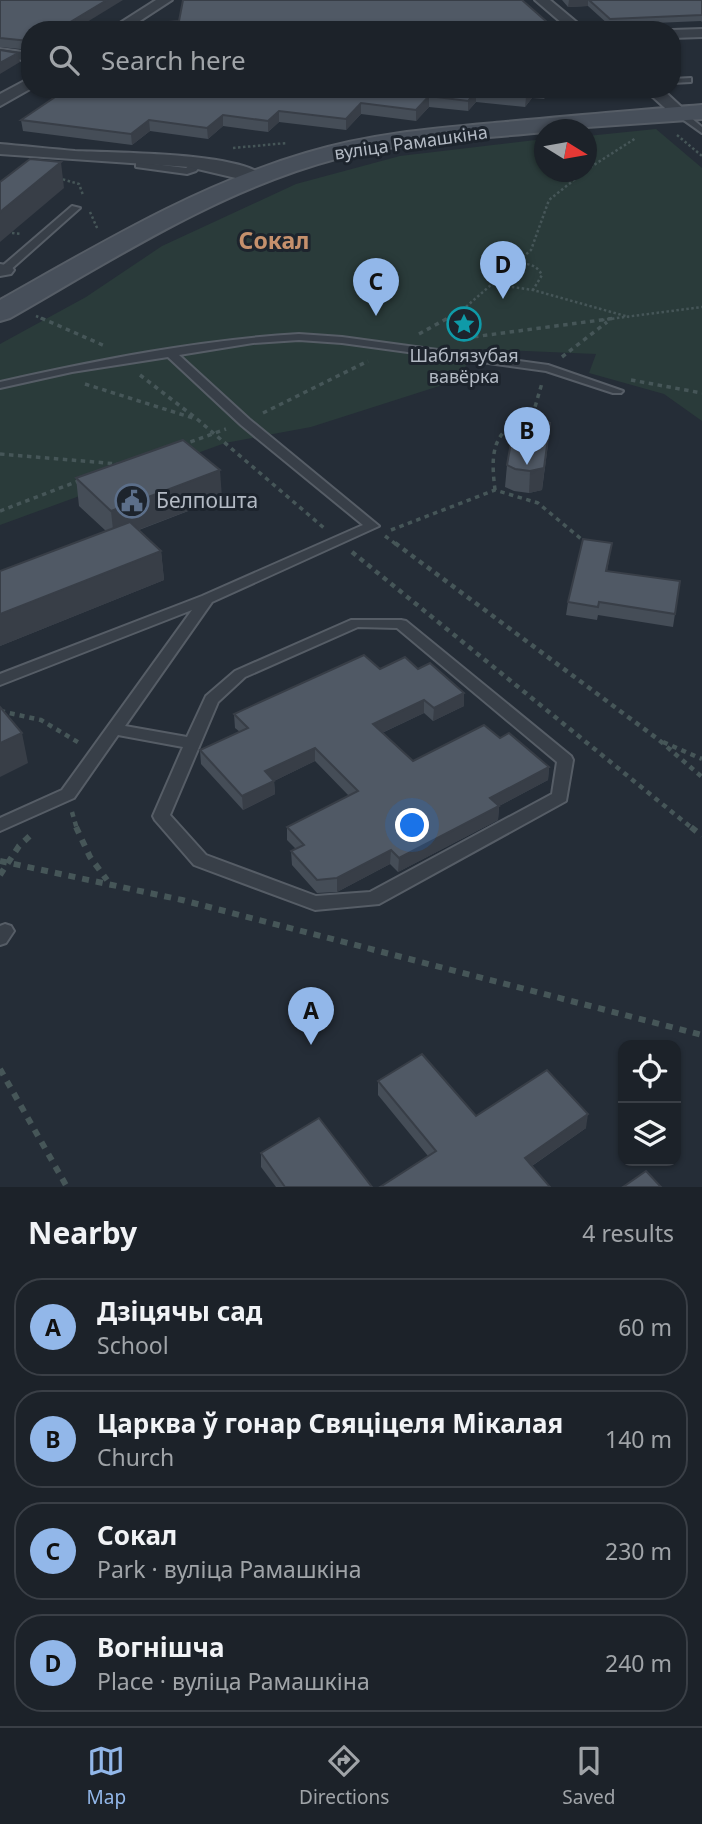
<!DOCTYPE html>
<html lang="en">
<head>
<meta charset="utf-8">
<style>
  body { margin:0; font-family:"Noto Sans",sans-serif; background:#292f35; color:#f1f3f6 }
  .controls { position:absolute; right:21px; bottom:21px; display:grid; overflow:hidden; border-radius:14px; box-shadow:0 2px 5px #0004 }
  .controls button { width:63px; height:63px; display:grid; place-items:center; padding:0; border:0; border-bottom:2px solid #3a3f46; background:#1c2229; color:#f1f3f6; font:35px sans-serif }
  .compass { position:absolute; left:534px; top:119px; width:63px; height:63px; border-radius:50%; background:#1c2229; box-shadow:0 2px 5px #0004; rotate:101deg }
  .you { position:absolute; left:413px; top:826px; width:24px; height:24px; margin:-18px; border:5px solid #fff; border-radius:50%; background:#1a73e8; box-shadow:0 0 0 10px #1a73e833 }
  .badge { display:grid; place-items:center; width:46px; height:46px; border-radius:50%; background:#92b7e9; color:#111; font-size:23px; font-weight:700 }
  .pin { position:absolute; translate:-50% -58px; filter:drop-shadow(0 2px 4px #0008) }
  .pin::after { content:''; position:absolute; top:37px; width:24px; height:21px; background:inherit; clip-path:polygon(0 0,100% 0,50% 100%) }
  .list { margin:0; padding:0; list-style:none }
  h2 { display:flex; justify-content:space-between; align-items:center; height:91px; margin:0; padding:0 28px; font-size:30px }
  h2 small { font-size:23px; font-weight:400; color:#a0a4a8 }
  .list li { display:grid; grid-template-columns:46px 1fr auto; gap:21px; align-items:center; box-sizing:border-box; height:98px; margin:0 14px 14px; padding:0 14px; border:2px solid #3a3f46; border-radius:28px }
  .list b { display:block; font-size:26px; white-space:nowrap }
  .list p { margin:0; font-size:23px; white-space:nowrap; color:#a0a4a8 }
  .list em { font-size:23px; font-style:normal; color:#a0a4a8 }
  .icon { flex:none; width:38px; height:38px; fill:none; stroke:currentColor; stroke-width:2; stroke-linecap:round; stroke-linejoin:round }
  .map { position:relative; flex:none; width:702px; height:1187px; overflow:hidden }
  .search { position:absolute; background:#1c2229; box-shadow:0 2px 5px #0004; left:21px; right:21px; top:21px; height:77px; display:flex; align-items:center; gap:18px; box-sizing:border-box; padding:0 24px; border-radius:28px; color:#a0a4a8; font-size:26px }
  .sheet { height:539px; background:#1c2229 }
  nav { display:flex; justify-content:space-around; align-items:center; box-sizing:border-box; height:98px; border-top:2px solid #3a3f46; background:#1c2229; font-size:19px; color:#a0a4a8 }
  nav a { display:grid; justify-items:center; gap:4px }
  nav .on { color:#92b7e9 }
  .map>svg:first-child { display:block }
  .green { fill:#2a3b3a }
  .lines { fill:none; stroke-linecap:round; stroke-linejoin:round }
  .lane-casing { stroke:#565d66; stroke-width:4 }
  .street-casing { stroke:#565d66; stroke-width:4 }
  .secondary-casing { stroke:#565d66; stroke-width:4 }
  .path-far3 { stroke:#465658; stroke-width:2.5; stroke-dasharray:2.5 2.5; stroke-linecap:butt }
  .path-far2 { stroke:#465658; stroke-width:3.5; stroke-dasharray:4.5 4.5; stroke-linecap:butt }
  .path-far1 { stroke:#465658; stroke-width:4.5; stroke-dasharray:5 5; stroke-linecap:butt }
  .path { stroke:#465658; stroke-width:6; stroke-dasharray:7 7; stroke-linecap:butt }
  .lane { fill:#383f48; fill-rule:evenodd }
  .street { fill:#383f48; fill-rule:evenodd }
  .secondary { fill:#474f5a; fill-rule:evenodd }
  .wall { fill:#454d57 }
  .shaded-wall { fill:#383e47 }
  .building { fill:#505965; stroke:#383e47; stroke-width:2 }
  .labels { text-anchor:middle; stroke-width:6; stroke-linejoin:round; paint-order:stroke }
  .far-street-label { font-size:18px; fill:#b3bac4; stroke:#1d242d }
  .far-poi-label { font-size:18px; fill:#b3bac4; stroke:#1d242d }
  .poi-label { font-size:21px; fill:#b3bac4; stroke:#1d242d; text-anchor:start }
  .far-district-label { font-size:23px; font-weight:bold; fill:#c5906c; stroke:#1d242d }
</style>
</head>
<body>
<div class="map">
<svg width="702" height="1187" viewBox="0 0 702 1187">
  <rect width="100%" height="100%" fill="#252d37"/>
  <polygon class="green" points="656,129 702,168 702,421 664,394 589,373 596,354 478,349 455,381 311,427 225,443 0,525 0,344 86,297 162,246 296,184 400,156 544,139 544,172 586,172 587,136"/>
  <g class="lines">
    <defs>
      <g id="lane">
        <polygon points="691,78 691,82 672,83 672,79"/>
        <polygon points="678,112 684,112 702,127 702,133 678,116"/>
        <polygon points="148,154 152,157 146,163 186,168 197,160 204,162 196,171 187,174 136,167 136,163"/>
        <polygon points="72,206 80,208 8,272 0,272 0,268"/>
        <path d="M299 334 342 337 548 365 623 391 621 393H613L546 371 342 343 299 340 253 343 179 355 249 419 379 526 212 602 125 726 187 737 206 696 235 671 351 620H401L406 621 571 756 573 760 566 801 379 904 315 910 194 865 155 820 153 816 183 747 118 735 74 798 0 831V818L62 790 192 610 0 685V674L202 596 363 525 241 425 168 357 72 372 0 388V382C98 360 199 340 299 334ZM358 627 397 628 557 762 552 794 370 892 316 896 206 855 170 815 218 702 245 677Z"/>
        <polygon points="5,924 11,926 14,931 6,943 0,945 0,926"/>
      </g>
      <g id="street">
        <polygon points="156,0 172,0 126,30 109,30"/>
        <polygon points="535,0 550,0 586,30 570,30"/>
        <polygon points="702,29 702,37 672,38 672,30"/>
        <polygon points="0,49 30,53 30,61 0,57"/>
        <polygon points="30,78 30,89 0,106 0,94"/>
        <polygon points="644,89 662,89 689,114 681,119 675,117"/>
        <path d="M0 144C25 146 50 149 75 151 112 153 244 152 266 178L257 183 189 167 0 154Z"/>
        <polygon points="0,264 11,266 14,270 11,274 0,276"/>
      </g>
      <path id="secondary" d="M702 105V119L544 130V132C476 139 406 141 339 158 221 189 115 258 10 318L0 321V300C98 245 197 185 306 153 371 133 439 128 506 122 571 116 636 110 702 105Z"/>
    </defs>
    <use href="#lane" class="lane-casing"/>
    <use href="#street" class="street-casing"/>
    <use href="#secondary" class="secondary-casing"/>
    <g class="path-far3">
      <polyline points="677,135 702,156"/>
      <polyline points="233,148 287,143"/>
      <polyline points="586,170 636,138"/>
      <polyline points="58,178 79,184 83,195"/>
      <polyline points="90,212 98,230"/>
      <polyline points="12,233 21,234"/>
      <path d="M517 263C528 264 536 264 542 275L533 290"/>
      <polyline points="492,284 533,290 629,317"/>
      <polyline points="36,316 45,320"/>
      <polyline points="445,320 460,312 531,250 549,200 584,172"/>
      <polyline points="602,320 702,307"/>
    </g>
    <g class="path-far2">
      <polyline points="41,318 105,346"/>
      <polyline points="419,334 448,318"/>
      <polyline points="465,338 616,318"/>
      <polyline points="562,357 607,322"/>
      <polyline points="140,375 197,419 324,528"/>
      <polyline points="631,380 702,393"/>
      <polyline points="85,384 193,418"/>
      <polyline points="263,413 368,361"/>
      <polyline points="530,424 542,383"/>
      <polyline points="182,445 226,429"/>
      <polyline points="0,454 118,464"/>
      <path d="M495 490C492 464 489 434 518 423"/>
      <polyline points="0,511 81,480"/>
      <polyline points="391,530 495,490 538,503 586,543"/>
      <polyline points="385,536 397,545"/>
    </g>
    <g class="path-far1">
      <polyline points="395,543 659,740 702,777"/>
      <polyline points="352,552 693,829"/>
      <polyline points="0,711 41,720 81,744"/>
      <polyline points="663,742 702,759"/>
      <polyline points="72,812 77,829"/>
    </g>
    <g class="path">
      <polyline points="76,827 90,857 107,880"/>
      <polyline points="691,827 702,836"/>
      <polyline points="0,861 182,900 702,1035"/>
      <polyline points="0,875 19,846 34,832"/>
      <polyline points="0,1069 67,1187"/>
    </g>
    <use href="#lane" class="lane"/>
    <use href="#street" class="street"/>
    <use href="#secondary" class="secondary"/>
  </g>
  <g class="wall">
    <polygon points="0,0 30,30 30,50 0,47"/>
    <polygon points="562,0 702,0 702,22 701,21 609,25 588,6 568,7"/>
    <polygon points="67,89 551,89 544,99 532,98 525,107 476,102 468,111 429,107 416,121 361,114 346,130 279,122 268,132 223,126 208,139 150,131 132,145 23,131 21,120"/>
    <polygon points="548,444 542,490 529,493 514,491 505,487 507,465"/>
    <polygon points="76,478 222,498 139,530 161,551 164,580 0,646 0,571 106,531 79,506"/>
    <polygon points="612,543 607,571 680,581 673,627 598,615 597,620 566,615 568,602"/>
    <polygon points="380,669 418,669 464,693 464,706 433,721 424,713 382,733 413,761 500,738 549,767 548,780 499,806 498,820 398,872 390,864 337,892 317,893 292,865 291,851 296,849 287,840 287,827 349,796 315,761 274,781 275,794 243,810 201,764 200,750 240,732 235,728 234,714"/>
    <polygon points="378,1081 476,1116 586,1128 532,1166 428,1156 378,1095"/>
    <polygon points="261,1153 372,1187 276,1187 261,1167"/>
  </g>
  <g class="shaded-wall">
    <polygon points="107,0 123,0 74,30 57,30"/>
    <polygon points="569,0 588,0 588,6 568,7"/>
    <polygon points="18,53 20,62 0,74 0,63"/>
    <polygon points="532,89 533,89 532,98 525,107 526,97"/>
    <polygon points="544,89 551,89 544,99"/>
    <polygon points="476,91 476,102 468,111 468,101"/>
    <polygon points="429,96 429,107 416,121 416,110"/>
    <polygon points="361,103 361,114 346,130 346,119"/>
    <polygon points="279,111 279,122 268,132 268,121"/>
    <polygon points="223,115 223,126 208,139 207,128"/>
    <polygon points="149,120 150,131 132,145 131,134"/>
    <polygon points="61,162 64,188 0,242 0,212"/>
    <polygon points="550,423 542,490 529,493 530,471"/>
    <polygon points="220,470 222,498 114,539 111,511"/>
    <polygon points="161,551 164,580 0,646 0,614"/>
    <polygon points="464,693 464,706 433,721 434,708"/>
    <polygon points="424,700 424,713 373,737 373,724"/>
    <polygon points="22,733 28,763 0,777 0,743"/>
    <polygon points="315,748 315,761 274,781 275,794 243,810 242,796 265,771"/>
    <polygon points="549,767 548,780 499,806 498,820 398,872 399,858 490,798"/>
    <polygon points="391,850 390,864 337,892 337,878"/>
    <polygon points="588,1114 586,1128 523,1172 525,1158"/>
  </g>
  <g class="building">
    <polygon points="0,0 107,0 57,30 30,30 30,42 29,41 0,38"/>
    <polygon points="183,0 522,0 556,30 171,30 167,22 179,21"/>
    <polygon points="589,0 702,0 702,15 610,19"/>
    <polygon points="0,50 18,53 0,63"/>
    <polygon points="67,89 532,89 526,97 476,91 468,101 429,96 416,110 361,103 346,119 279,111 268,121 223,115 207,128 149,120 131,134 21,120"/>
    <polygon points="30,159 61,162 0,212 0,182"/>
    <polygon points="515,420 550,423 544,468 530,471 515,469 507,465"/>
    <polygon points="183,440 220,470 111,511 76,478"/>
    <polygon points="130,522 161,551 0,614 0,571"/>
    <polygon points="583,539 612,543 606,571 680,581 675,614 599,602 598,607 568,602"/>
    <polygon points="364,655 380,669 405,657 418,669 430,663 464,693 434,708 424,700 373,724 413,761 484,725 500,738 509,733 549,767 490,798 499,806 399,858 391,850 337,878 317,880 291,851 304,845 287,827 358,791 315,748 265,771 274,781 242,796 200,750 248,728 234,714"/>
    <polygon points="0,707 22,733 0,743"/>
    <polygon points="422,1054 476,1116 547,1070 588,1114 525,1158 550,1187 380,1187 436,1151 378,1081"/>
    <polygon points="319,1118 372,1187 285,1187 261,1153"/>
    <polygon points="646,1171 661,1187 623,1187"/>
  </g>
  <defs>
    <symbol id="sight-ring" viewBox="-11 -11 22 22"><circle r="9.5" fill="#1d242d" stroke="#0f9aa8" stroke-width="1.5"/><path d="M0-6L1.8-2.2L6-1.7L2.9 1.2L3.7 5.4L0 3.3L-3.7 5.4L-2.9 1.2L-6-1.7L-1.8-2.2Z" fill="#0f9aa8"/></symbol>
    <symbol id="civic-ring" viewBox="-11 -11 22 22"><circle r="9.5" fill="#1d242d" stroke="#5c6f8a" stroke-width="1.5"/><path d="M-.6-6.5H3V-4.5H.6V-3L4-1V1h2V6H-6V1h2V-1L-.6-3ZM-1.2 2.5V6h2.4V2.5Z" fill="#5c6f8a"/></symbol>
  </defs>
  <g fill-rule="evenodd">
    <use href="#sight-ring" x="445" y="305" width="38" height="38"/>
    <use href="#civic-ring" x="113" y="482" width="38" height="38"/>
  </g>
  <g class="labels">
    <g class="far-street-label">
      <text transform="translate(411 143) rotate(-8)" y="6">вуліца Рамашкіна</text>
    </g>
    <g class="far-poi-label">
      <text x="464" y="362">Шаблязубая<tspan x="464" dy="21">вавёрка</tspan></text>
    </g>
    <g class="poi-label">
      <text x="156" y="508">Белпошта</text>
    </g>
    <g class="far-district-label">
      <text x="274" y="249">Сокал</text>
    </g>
  </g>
</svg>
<div class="controls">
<button><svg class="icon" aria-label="locate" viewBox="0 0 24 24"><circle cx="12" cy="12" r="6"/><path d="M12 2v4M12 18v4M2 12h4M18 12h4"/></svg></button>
<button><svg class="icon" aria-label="layers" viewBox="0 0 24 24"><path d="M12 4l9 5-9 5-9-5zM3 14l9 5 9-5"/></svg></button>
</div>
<svg class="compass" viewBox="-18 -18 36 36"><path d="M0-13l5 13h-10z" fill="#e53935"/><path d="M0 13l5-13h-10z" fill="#a0a4a8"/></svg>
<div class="you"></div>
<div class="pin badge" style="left:311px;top:1045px">A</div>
<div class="pin badge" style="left:527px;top:465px">B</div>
<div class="pin badge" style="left:376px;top:316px">C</div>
<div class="pin badge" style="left:503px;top:299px">D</div>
<div class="search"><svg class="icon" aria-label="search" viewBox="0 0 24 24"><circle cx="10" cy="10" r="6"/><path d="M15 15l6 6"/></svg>Search here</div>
</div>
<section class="sheet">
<h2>Nearby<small>4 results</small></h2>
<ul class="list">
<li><span class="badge">A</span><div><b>Дзіцячы сад</b><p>School</p></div><em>60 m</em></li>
<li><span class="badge">B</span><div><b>Царква ў гонар Свяціцеля Мікалая</b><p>Church</p></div><em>140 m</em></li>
<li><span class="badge">C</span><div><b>Сокал</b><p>Park · вуліца Рамашкіна</p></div><em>230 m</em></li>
<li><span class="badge">D</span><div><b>Вогнішча</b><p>Place · вуліца Рамашкіна</p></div><em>240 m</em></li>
</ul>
</section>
<nav>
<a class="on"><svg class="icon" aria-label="map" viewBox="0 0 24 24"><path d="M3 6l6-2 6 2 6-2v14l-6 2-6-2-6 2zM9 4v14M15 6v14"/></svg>Map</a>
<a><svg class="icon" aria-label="directions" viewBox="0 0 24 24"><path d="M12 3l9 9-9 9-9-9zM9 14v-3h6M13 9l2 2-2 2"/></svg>Directions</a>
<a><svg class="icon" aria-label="saved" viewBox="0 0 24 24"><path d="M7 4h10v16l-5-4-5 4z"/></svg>Saved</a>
</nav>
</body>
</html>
